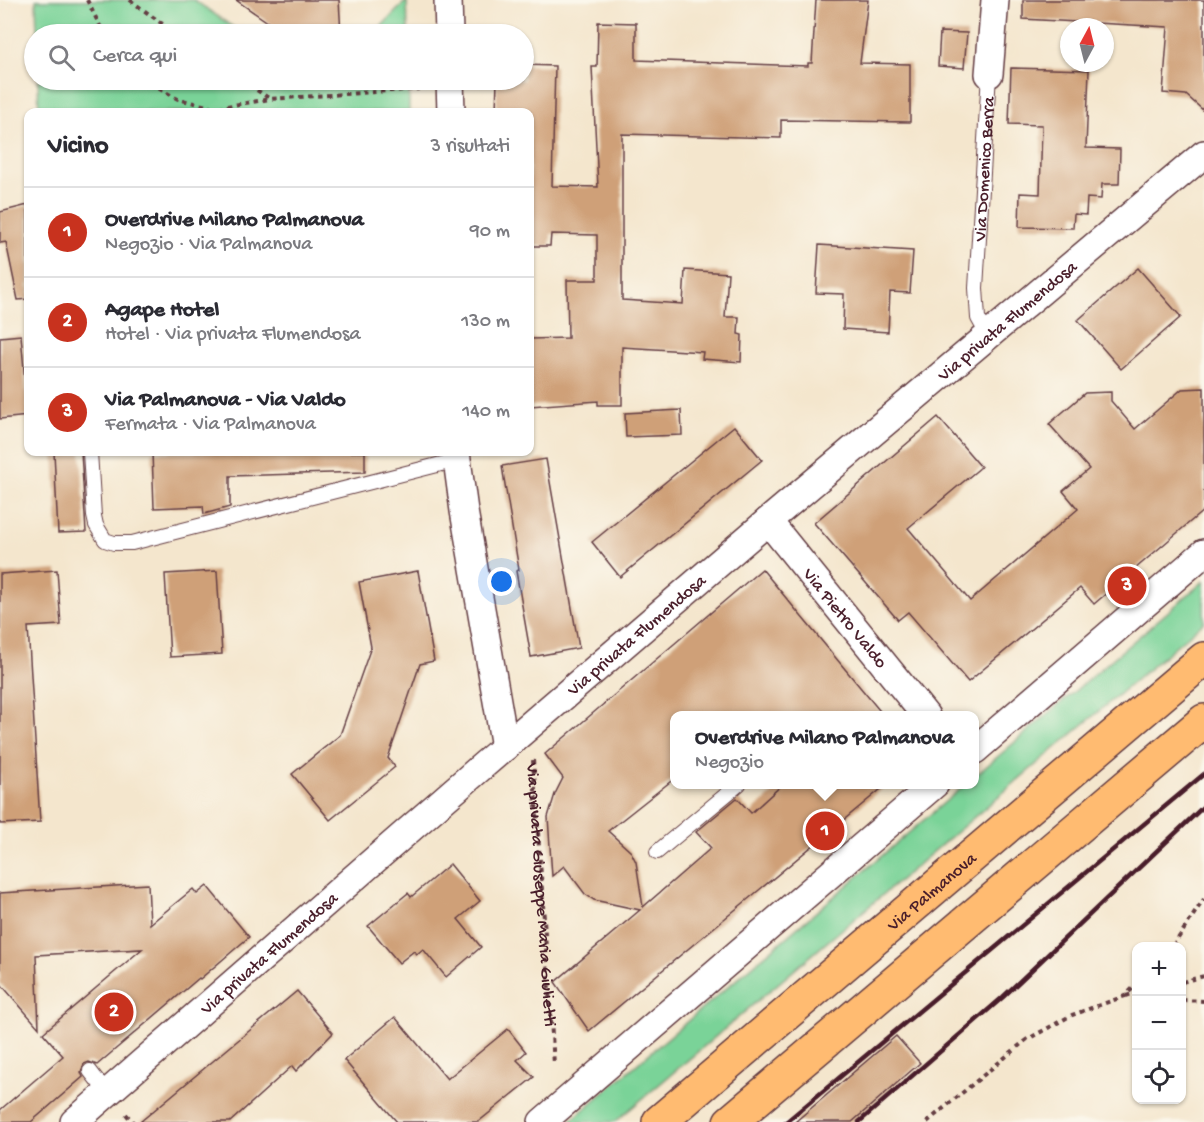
<!DOCTYPE html>
<html lang="it">
<head>
<meta charset="utf-8">
<style>
  body { margin:0; font-family:"Gochi Hand",sans-serif; background:#f7f7f7; color:#2b2b33 }
  .controls { position:absolute; right:18px; bottom:18px; display:grid; overflow:hidden; border-radius:12px; box-shadow:0 2px 4px #0004 }
  .controls button { width:54px; height:54px; display:grid; place-items:center; padding:0; border:0; border-bottom:2px solid #e1e1e2; background:#fff; color:#2b2b33; font:30px sans-serif }
  .compass { position:absolute; left:1060px; top:18px; width:54px; height:54px; border-radius:50%; background:#fff; box-shadow:0 2px 4px #0004; rotate:7deg }
  .you { position:absolute; left:502px; top:582px; width:21px; height:21px; margin:-15px; border:4px solid #fff; border-radius:50%; background:#1a73e8; box-shadow:0 0 0 9px #1a73e833 }
  .badge { display:grid; place-items:center; width:39px; height:39px; border-radius:50%; background:#c8321e; color:#fff; font-size:20px; font-weight:700 }
  .pin { position:absolute; translate:-50% -50%; border:3px solid #fff; box-shadow:0 2px 6px #0006 }
  .popup { position:absolute; left:670px; top:711px; width:309px; height:78px; box-sizing:border-box; display:grid; place-content:center; border-radius:12px; background:#fff; filter:drop-shadow(0 2px 4px #0005); font-size:20px; white-space:nowrap; color:#7c7c81 }
  .popup b { font-size:22px; color:#2b2b33 }
  .popup::after { content:''; position:absolute; left:50%; top:100%; margin-left:-12px; border:12px solid transparent; border-top-color:#fff }
  .list { margin:0; padding:0; list-style:none }
  h2 { display:flex; justify-content:space-between; align-items:center; height:78px; margin:0; padding:0 24px; font-size:26px }
  h2 small { font-size:20px; font-weight:400; color:#7c7c81 }
  .list li { display:grid; grid-template-columns:39px 1fr auto; gap:18px; align-items:center; box-sizing:border-box; height:90px; padding:0 24px; border-top:2px solid #e1e1e2 }
  .list b { display:block; font-size:22px; white-space:nowrap }
  .list p { margin:0; font-size:20px; white-space:nowrap; color:#7c7c81 }
  .list em { font-size:20px; font-style:normal; color:#7c7c81 }
  .icon { flex:none; width:33px; height:33px; fill:none; stroke:currentColor; stroke-width:2; stroke-linecap:round; stroke-linejoin:round }
  .map { position:relative; flex:none; width:1204px; height:1122px; overflow:hidden }
  .search { position:absolute; background:#fff; box-shadow:0 2px 4px #0004; left:24px; top:24px; width:510px; height:66px; display:flex; align-items:center; gap:15px; box-sizing:border-box; padding:0 21px; border-radius:33px; color:#7c7c81; font-size:22px }
  .panel { position:absolute; background:#fff; box-shadow:0 2px 4px #0004; left:24px; top:108px; width:510px; height:348px; border-radius:12px }
  .map>svg:first-child { display:block }
  .green { fill:#7ad398; stroke:#627962; stroke-width:1.5 }
  .building { fill:#cfa078 }
  .lines { fill:none; stroke-linecap:round; stroke-linejoin:round }
  .lane-casing { stroke:#643d43; stroke-width:16 }
  .street-casing { stroke:#643d43; stroke-width:30 }
  .highway-casing { stroke:#643d43; stroke-width:36 }
  .path { stroke:#643d43; stroke-width:4; stroke-dasharray:4.5 4.5; stroke-linecap:butt }
  .lane { stroke:#fff; stroke-width:14 }
  .street { stroke:#fff; stroke-width:27 }
  .highway { stroke:#ffbb71; stroke-width:33 }
  .rail { stroke:#4a1f2b; stroke-width:4.5 }
  .labels { text-anchor:middle; stroke-width:5; stroke-linejoin:round; paint-order:stroke }
  .street-label { font-size:18px; fill:#4a1f2b; stroke:#fbf7ec }
</style>
</head>
<body>
<div class="map">
<svg width="1204" height="1122" viewBox="0 0 1204 1122">
  <rect width="100%" height="100%" fill="#fbf7ec"/>
  <filter id="ink" filterUnits="userSpaceOnUse"><feTurbulence type="fractalNoise" baseFrequency=".0167" numOctaves="2"/><feDisplacementMap in="SourceGraphic" scale="12" xChannelSelector="R" yChannelSelector="G"/><feConvolveMatrix kernelMatrix="1 2 1 2 8 2 1 2 1" color-interpolation-filters="sRGB"/></filter>
  <filter id="wash" filterUnits="userSpaceOnUse"><feTurbulence type="fractalNoise" baseFrequency=".008" numOctaves="4" result="noise"/><feDisplacementMap in="SourceGraphic" scale="24" xChannelSelector="R" yChannelSelector="G"/><feGaussianBlur stdDeviation="1.35" result="paint"/><feColorMatrix in="noise" values="0 0 0 0 0 0 0 0 0 0 0 0 0 0 0 0 0 1.4 0 .05"/><feComposite in="paint" operator="in"/></filter>
  <g filter="url(#wash)">
    <rect width="100%" height="100%" fill="#f4e6cd"/>
    <g class="green">
      <polygon points="36,0 194,0 243,34 37,34"/>
      <polygon points="407,0 408,34 374,34"/>
      <polygon points="38,80 409,80 409,112 39,112"/>
      <polygon points="1204,581 1204,622 615,1122 569,1122 965,785 975,784 975,776"/>
    </g>
    <g id="blocks">
      <g class="building">
        <polygon points="236,0 339,0 341,34 285,34"/>
        <polygon points="816,0 868,0 860,63 910,64 910,122 781,120 781,138 622,134 622,300 683,304 685,270 728,273 725,317 739,317 738,334 742,335 741,362 702,359 703,352 622,347 622,405 598,405 598,401 530,406 530,339 568,338 567,280 597,280 597,235 551,234 550,246 530,246 530,112 496,112 497,80 524,80 524,65 555,66 552,186 598,187 592,67 597,67 598,22 636,23 636,60 808,66 808,63 812,63"/>
        <polygon points="1023,0 1204,0 1204,111 1186,95 1163,93 1168,27 1023,19"/>
        <polygon points="940,32 967,33 964,68 938,66"/>
        <polygon points="1011,68 1089,70 1086,148 1120,149 1119,184 1102,184 1101,199 1087,198 1086,215 1074,214 1073,228 1019,227 1020,193 1040,194 1042,125 1009,124"/>
        <polygon points="28,205 28,299 18,300 6,242 0,243 0,212"/>
        <polygon points="819,245 913,251 910,293 890,292 888,332 843,329 844,294 816,293"/>
        <polygon points="1138,268 1181,317 1121,369 1078,320"/>
        <polygon points="21,335 28,416 0,419 0,337"/>
        <polygon points="1204,388 1204,510 1094,604 1080,588 968,682 908,612 898,620 814,523 938,417 981,467 908,528 970,601 1078,509 1063,491 1089,469 1049,424 1085,393 1111,392 1111,401 1135,429 1182,389"/>
        <polygon points="681,410 682,435 626,437 625,413"/>
        <polygon points="734,426 762,460 620,577 592,542"/>
        <polygon points="54,452 81,452 86,532 58,533"/>
        <polygon points="152,452 365,452 365,472 230,476 230,507 204,514 203,506 154,508"/>
        <polygon points="546,459 579,648 531,657 516,571 519,570 502,466"/>
        <polygon points="762,569 884,716 675,716 675,778 608,831 631,852 636,862 643,907 711,848 696,832 737,798 751,813 783,784 887,784 589,1031 555,982 640,910 594,900 585,894 564,866 552,876 548,817 555,794 563,778 545,754"/>
        <polygon points="57,570 61,625 28,627 40,822 0,824 0,574"/>
        <polygon points="217,571 222,654 170,657 165,574"/>
        <polygon points="418,571 434,661 420,664 388,758 395,767 330,820 292,774 340,735 371,647 359,582"/>
        <polygon points="450,864 480,901 458,919 481,947 446,977 423,949 417,954 414,951 399,963 368,926 408,893 411,897"/>
        <polygon points="148,884 150,924 193,889 197,894 207,886 249,937 200,979 199,978 97,1065 89,1062 84,1064 81,1072 83,1077 31,1122 0,1122 0,1110 63,1056 43,1033 142,949 36,955 39,1028 0,983 0,893"/>
        <polygon points="297,991 333,1033 296,1071 292,1066 230,1122 140,1122"/>
        <polygon points="395,1017 447,1079 508,1029 526,1052 517,1060 534,1077 478,1122 397,1122 344,1060"/>
        <polygon points="896,1036 920,1063 852,1122 795,1122"/>
      </g>
    </g>
  </g>
  <g filter="url(#ink)">
    <use href="#blocks" fill-opacity="0" stroke="#643d43" stroke-width="1.5"/>
    <g class="lines">
      <defs>
        <g id="lane">
          <path id="s2" d="M988 336 978 318 976 288 989 74"/>
          <polyline points="90,452 94,516 96,525 105,540 114,543 132,543 457,460"/>
          <polyline points="657,852 739,784"/>
          <polyline points="90,1071 107,1093"/>
        </g>
        <g id="street">
          <polyline points="448,0 449,34"/>
          <polyline points="989,74 995,0"/>
          <polyline points="450,80 451,112"/>
          <polyline points="456,452 464,511 505,747"/>
          <path id="s3" d="M768 521 926 716"/>
          <polyline points="975,750 1204,553"/>
          <path id="s4" d="M74 1122 479 769 768 521 1204 154"/>
          <polyline points="542,1122 935,784"/>
        </g>
        <g id="highway">
          <path id="s5" d="M659 1122 1204 659"/>
          <polyline points="730,1122 1204,721"/>
        </g>
      </defs>
      <use href="#lane" class="lane-casing"/>
      <use href="#street" class="street-casing"/>
      <use href="#highway" class="highway-casing"/>
      <g class="path">
        <polyline points="87,0 104,34"/>
        <polyline points="130,0 176,34"/>
        <polyline points="143,80 178,99 215,108 270,99"/>
        <polyline points="242,80 270,99 419,89"/>
        <path id="s1" d="M533 760 554 1064"/>
        <polyline points="1173,946 1204,899"/>
        <polyline points="1182,982 1204,976"/>
        <polyline points="1126,996 1136,993"/>
        <polyline points="1182,1000 1204,1001"/>
        <polyline points="126,1114 133,1122"/>
        <polyline points="927,1122 1026,1040 1072,1015 1125,996 1136,985"/>
      </g>
      <use href="#lane" class="lane"/>
      <use href="#street" class="street"/>
      <use href="#highway" class="highway"/>
      <g class="rail">
        <polyline points="786,1122 1204,774"/>
        <polyline points="859,1122 1003,997 1204,806"/>
      </g>
    </g>
  </g>
  <g class="labels">
    <g class="street-label">
      <text dy="6" stroke="none"><textPath href="#s2" startOffset="170">Via Domenico Berra</textPath></text>
      <text dy="6" stroke="none"><textPath href="#s4" startOffset="1230">Via privata Flumendosa</textPath></text>
      <text dy="6" stroke="none"><textPath href="#s3" startOffset="124">Via Pietro Valdo</textPath></text>
      <text dy="6" stroke="none"><textPath href="#s4" startOffset="744">Via privata Flumendosa</textPath></text>
      <text dy="6" stroke="none"><textPath href="#s5" startOffset="357">Via Palmanova</textPath></text>
      <text dy="6" stroke="none"><textPath href="#s1" startOffset="135">Via privata Giuseppe Maria Giulietti</textPath></text>
      <text dy="6" stroke="none"><textPath href="#s4" startOffset="258">Via privata Flumendosa</textPath></text>
    </g>
  </g>
</svg>
<div class="controls">
<button>+</button>
<button>−</button>
<button><svg class="icon" aria-label="locate" viewBox="0 0 24 24"><circle cx="12" cy="12" r="6"/><path d="M12 2v4M12 18v4M2 12h4M18 12h4"/></svg></button>
</div>
<svg class="compass" viewBox="-18 -18 36 36"><path d="M0-13l5 13h-10z" fill="#e53935"/><path d="M0 13l5-13h-10z" fill="#7c7c81"/></svg>
<div class="you"></div>
<div class="pin badge" style="left:825px;top:831px">1</div>
<div class="popup"><b>Overdrive Milano Palmanova</b>Negozio</div>
<div class="pin badge" style="left:114px;top:1012px">2</div>
<div class="pin badge" style="left:1127px;top:586px">3</div>
<div class="search"><svg class="icon" aria-label="search" viewBox="0 0 24 24"><circle cx="10" cy="10" r="6"/><path d="M15 15l6 6"/></svg>Cerca qui</div>
<section class="panel">
<h2>Vicino<small>3 risultati</small></h2>
<ul class="list">
<li><span class="badge">1</span><div><b>Overdrive Milano Palmanova</b><p>Negozio · Via Palmanova</p></div><em>90 m</em></li>
<li><span class="badge">2</span><div><b>Agape Hotel</b><p>Hotel · Via privata Flumendosa</p></div><em>130 m</em></li>
<li><span class="badge">3</span><div><b>Via Palmanova - Via Valdo</b><p>Fermata · Via Palmanova</p></div><em>140 m</em></li>
</ul>
</section>
</div>
</body>
</html>
